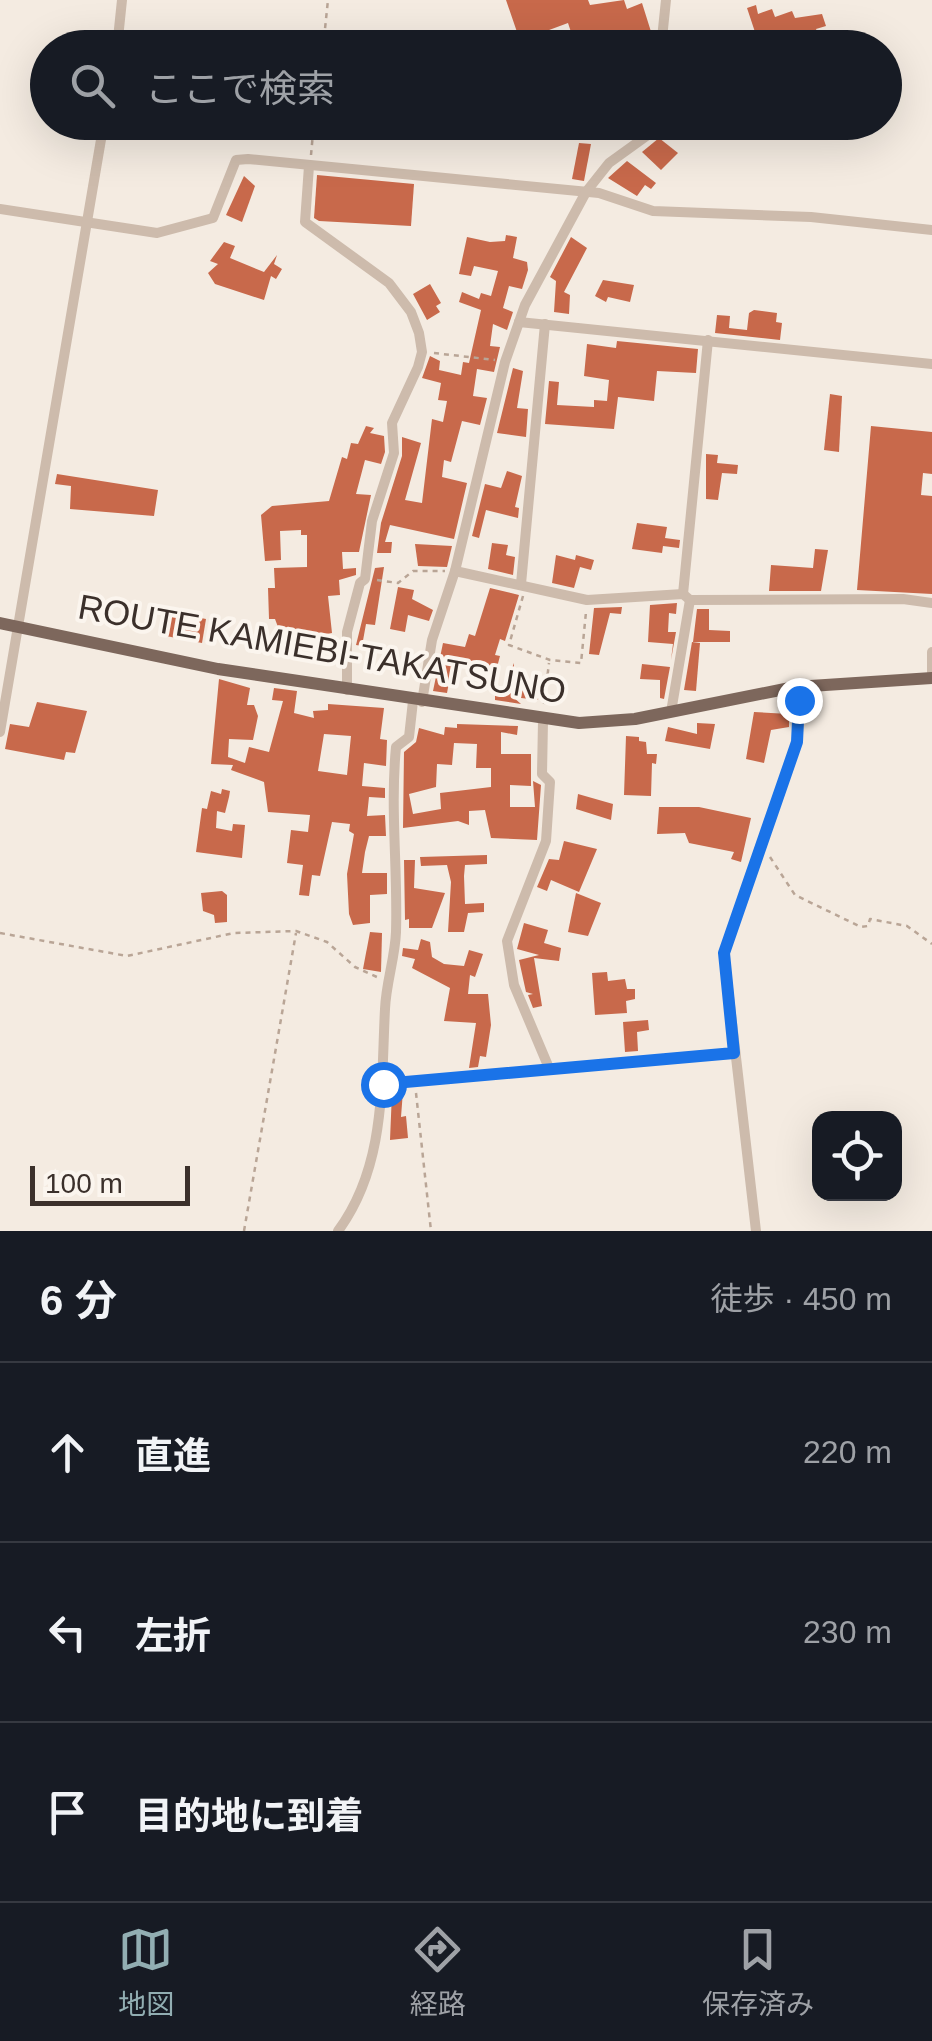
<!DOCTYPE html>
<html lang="ja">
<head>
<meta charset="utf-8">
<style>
  body { margin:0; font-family:Arial,"Noto Sans JP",sans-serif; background:#20242c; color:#f1f3f6 }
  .controls { position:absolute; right:30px; bottom:30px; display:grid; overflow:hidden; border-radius:20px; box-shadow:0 10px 40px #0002 }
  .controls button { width:90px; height:90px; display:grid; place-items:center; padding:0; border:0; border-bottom:2px solid #363941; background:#171b24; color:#f1f3f6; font:50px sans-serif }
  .scale { position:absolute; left:30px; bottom:25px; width:160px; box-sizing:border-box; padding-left:10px; border:5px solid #3b302b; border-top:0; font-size:28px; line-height:35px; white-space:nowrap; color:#3b302b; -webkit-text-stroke:8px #fbf5ee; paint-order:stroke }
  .stop { position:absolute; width:30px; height:30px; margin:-22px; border:8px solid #1a73e8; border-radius:50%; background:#fff }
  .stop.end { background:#1a73e8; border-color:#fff; box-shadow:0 2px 10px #0008 }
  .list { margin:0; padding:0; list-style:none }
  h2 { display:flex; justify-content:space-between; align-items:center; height:130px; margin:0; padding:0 40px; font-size:42px }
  h2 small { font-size:32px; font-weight:400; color:#9ea1a6 }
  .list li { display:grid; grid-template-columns:65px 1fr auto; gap:30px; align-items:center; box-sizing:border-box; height:180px; padding:0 40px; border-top:2px solid #363941 }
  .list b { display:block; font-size:38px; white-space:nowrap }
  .list em { font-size:32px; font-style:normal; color:#9ea1a6 }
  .icon { flex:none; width:55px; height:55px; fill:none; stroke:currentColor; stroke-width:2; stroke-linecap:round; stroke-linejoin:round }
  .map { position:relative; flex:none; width:932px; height:1231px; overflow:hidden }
  .search { position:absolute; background:#171b24; box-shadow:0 10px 40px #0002; left:30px; right:30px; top:30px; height:110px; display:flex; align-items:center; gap:25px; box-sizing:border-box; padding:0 35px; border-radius:55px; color:#9ea1a6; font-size:38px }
  .sheet { height:670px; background:#171b24 }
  nav { display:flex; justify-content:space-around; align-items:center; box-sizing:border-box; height:140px; border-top:2px solid #363941; background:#171b24; font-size:28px; color:#9ea1a6 }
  nav a { display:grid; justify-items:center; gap:5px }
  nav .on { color:#92aeb2 }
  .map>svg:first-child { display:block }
  .building { fill:#c8694b; fill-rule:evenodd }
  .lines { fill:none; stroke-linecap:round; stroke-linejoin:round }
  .path { stroke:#b9a596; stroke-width:2.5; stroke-dasharray:5 5; stroke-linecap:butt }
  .minor { stroke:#cdbbac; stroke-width:10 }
  .major { stroke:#7d675c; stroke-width:12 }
  .route { stroke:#1a73e8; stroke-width:12 }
  .labels { text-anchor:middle; stroke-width:8; stroke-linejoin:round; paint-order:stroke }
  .street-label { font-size:35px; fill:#3b302b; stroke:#fbf5ee }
</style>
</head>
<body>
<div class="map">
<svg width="932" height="1231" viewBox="0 0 932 1231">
  <rect width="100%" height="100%" fill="#f4ebe1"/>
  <g class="building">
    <polygon points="506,0 588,0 590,5 624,0 627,9 642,3 653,38 647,40 644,33 637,34 616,41 618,48 551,48 573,38 568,23 541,33 546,48 501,48 498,39 517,32"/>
    <polygon points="756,5 758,14 772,9 775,17 792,11 795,18 822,14 826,26 816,29 822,45 813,48 811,41 795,47 792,39 776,46 774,40 759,44 747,8"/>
    <polygon points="659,138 678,153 661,170 642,152"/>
    <polygon points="579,143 591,144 584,181 572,179"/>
    <polygon points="627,161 656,183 651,189 645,185 637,196 608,178"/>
    <polygon points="317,175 414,184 411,226 319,221 314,218"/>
    <polygon points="244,176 255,186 242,222 226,215"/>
    <polygon points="506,235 517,237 513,258 527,262 528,270 522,289 509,286 503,308 513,312 507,330 493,324 490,346 500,347 494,372 477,369 473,396 487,398 480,425 462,421 451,462 444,460 442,477 467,483 454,539 390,525 385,542 392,542 391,553 377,553 381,523 402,456 402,437 421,443 405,500 422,503 432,419 443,422 447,401 438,400 441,383 422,378 430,356 440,361 439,370 461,375 463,362 469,363 481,310 459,302 462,292 479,299 481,293 491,296 498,271 474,266 471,276 459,274 467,237 490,242 505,241"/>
    <polygon points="571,237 587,248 564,292 570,295 569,314 554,312 556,281 550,277"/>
    <polygon points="224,242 235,246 230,258 264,272 277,255 274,264 282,269 276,279 271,276 264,300 215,284 208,273 218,264 210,261"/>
    <polygon points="603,280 634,285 630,302 608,297 606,302 595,296"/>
    <polygon points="430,284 441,303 436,306 440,312 427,320 413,294"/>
    <polygon points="754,310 777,313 776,322 782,323 780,340 715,333 717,315 730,316 729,328 747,330 749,313"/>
    <polygon points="617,341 698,349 696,373 657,371 654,401 618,397 614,429 545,424 549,381 559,382 557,405 594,407 594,400 607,401 609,380 584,376 587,344 616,348"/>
    <polygon points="513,368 523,371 517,408 528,409 526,437 497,433"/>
    <polygon points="830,394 842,396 839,452 824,450"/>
    <polygon points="366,426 374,428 370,433 384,436 385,452 381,464 365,460 356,494 371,495 359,552 342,552 343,569 356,568 356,575 339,580 340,595 328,596 332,633 275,643 278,627 275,619 269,619 268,588 275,588 274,568 307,567 307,535 301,535 301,530 280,531 281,560 265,561 261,515 272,506 329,501 342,457 347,459 351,443 358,444"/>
    <polygon points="871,426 932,432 932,474 923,473 921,495 932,496 932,594 857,590"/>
    <polygon points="706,454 718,455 717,463 738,465 737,474 722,473 718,500 706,499"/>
    <polygon points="507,471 522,476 515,507 519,508 518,518 486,510 479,538 472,536 485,484 501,488"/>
    <polygon points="57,474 158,490 154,516 70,509 71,486 55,484"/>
    <polygon points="637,523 667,527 665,538 680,540 679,548 663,546 662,553 632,549"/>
    <polygon points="492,543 508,545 506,555 515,557 513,575 488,569"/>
    <polygon points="415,544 452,546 447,567 418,566"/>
    <polygon points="815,549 828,550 821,591 769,591 771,565 813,568"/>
    <polygon points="556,555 575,560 576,555 594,560 591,570 580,567 574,588 552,583"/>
    <polygon points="384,567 375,625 366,624 362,646 356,645 375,568"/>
    <polygon points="398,587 414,590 412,599 433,610 429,621 408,615 405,632 390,629"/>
    <polygon points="490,588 519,595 505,641 500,639 495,655 500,656 496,671 453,661 447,693 433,691 443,643 465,647 469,634 475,636"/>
    <polygon points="677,603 676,614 669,613 668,632 676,632 671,660 673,644 648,642 650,605"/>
    <polygon points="622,607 621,614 610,613 599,655 589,654 594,608"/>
    <polygon points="697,609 709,609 709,630 730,631 730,642 693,642"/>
    <polygon points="170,612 206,619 202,643 166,636"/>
    <polygon points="692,642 700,643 696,691 684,690"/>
    <polygon points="514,663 514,686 539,691 538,700 513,697 521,704 495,700 495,695 501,697"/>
    <polygon points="642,664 670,667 664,699 660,698 660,680 640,679"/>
    <path d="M219 679 250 688 247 705H254L258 716 253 740 229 739 228 757 245 763 249 747 269 752 283 701 272 700 274 688 297 691 294 713 314 718 313 711 328 710V704L384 708 380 739 387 740 386 766 364 763 362 786 385 788V784V798L369 797 367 816 385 815 386 836H369L365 852 362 873H387V894L370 895V923L353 925 349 914 347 874 354 834 349 831 350 824 332 822 320 876 312 875 309 896 299 895 303 865 287 863 291 830 308 832 310 815 268 812 264 782 231 770 233 765 211 764ZM324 734 351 736 347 775 318 771Z"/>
    <polygon points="37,702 87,711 75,753 66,752 64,760 5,749 10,724 29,727"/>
    <polygon points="754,712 789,714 789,727 771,730 764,763 746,759"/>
    <polygon points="697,723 715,724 710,749 665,741 668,727 697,734"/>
    <path d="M457 724 518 726 517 735 501 732V754H531V786L510 785V807H535L533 781 541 785 537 840 491 838 485 810 469 811V825L458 821 403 828 404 752 416 742 419 728 444 735 445 727 457 728ZM454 743 477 744 476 768H491V787L440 793 441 809 413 814 409 794 436 787 437 764 452 765Z"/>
    <polygon points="626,736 639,737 639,741 646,742 647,754 657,754 656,764 652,763 651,796 624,795"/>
    <polygon points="222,789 230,791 229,797 225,813 217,811 216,828 232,831 233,824 245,825 242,858 196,852 202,808 207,809 211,791 221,794"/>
    <polygon points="578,794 613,804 611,820 576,809"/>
    <polygon points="659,807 699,807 751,818 741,862 731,859 734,852 689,843 685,833 657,834"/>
    <polygon points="564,841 597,849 579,892 551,880 547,891 537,887 549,859 559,860"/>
    <polygon points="487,855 487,864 465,865 464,876 465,904 484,903 484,912 468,913 464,932 448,932 451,882 447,865 421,866 420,857"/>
    <polygon points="404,860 415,860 414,888 445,893 432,928 409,928 409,919 405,920"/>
    <polygon points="222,891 227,895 227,922 215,923 214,915 203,911 201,893"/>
    <polygon points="576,893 601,903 588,936 568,932"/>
    <polygon points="524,923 548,930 544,943 561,948 559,961 534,958 542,1006 533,1008 528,995 533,994 526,992 519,960 539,955 517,949"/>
    <polygon points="370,932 382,933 381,972 363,969"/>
    <polygon points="421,939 430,942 432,957 444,964 464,966 469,950 483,954 475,977 470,975 468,994 488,994 491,1025 486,1057 480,1056 478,1067 469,1068 476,1023 444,1021 450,988 412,968 415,959 402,956 403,948 418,950"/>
    <polygon points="607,972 608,981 625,979 627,989 635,989 635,999 626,1001 627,1013 595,1015 592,973"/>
    <polygon points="648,1020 649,1030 637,1032 638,1051 625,1052 623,1022"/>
    <polygon points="403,1091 401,1117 406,1116 408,1138 390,1140 392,1092"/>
  </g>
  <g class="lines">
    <g class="path">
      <polyline points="323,48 328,0"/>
      <polyline points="311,155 314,122"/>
      <polyline points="434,353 495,360"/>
      <polyline points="377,580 398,583 413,571 445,571"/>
      <polyline points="523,596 509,645 550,660 581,663 586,612"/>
      <polyline points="544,704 549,663"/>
      <polyline points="770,857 795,895 861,927 868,926 870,919 907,926 932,944"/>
      <polyline points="0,933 127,956 234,933 296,931 327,942 355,967 379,978"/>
      <polyline points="416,1093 431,1231"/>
      <polyline points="244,1231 296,933"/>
    </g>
    <g class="minor">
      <polyline points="117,48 122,0"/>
      <polyline points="661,48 666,0"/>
      <polyline points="309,166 305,222 389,283 411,312 419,333 422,352 418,367 392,423 394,453 372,521 365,579 360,583 347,632 347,690"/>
      <polyline points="0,209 157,233 213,218 236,160 248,159 599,193 653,211 811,217 932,230"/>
      <polyline points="519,322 932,364"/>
      <polyline points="455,571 587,600 683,594 690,600 903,599 932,603"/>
      <polyline points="521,584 545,324"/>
      <polyline points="683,594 708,340"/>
      <polyline points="932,678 932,652"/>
      <polyline points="422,702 432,640 455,571 505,362 525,305 586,192 609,163 652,132 653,122"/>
      <polyline points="671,712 690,600"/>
      <polyline points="543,721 542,774 550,782 546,841 507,941 514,985 549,1068"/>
      <polyline points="0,732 104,122"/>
      <polyline points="383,1084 734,1053"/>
      <path d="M338 1231C386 1166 381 1085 385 1009 386 983 395 958 396 932 398 870 390 810 396 747L409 737 413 701"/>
      <polyline points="756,1231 724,953 797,742 799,700 795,687"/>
    </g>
    <polyline class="major" points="0,623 218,669 579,723 635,719 795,687 932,678"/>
  </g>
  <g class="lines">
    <polyline class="route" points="383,1084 734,1053 724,953 797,742 799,700"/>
  </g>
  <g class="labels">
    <g class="street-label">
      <text transform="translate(322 649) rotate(10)" y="12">ROUTE KAMIEBI-TAKATSUNO</text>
    </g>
  </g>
</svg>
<div class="controls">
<button><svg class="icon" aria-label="locate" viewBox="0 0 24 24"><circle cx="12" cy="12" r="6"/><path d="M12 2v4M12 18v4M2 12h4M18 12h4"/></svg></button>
</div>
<div class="scale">100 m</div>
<div class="stop" style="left:383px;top:1084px"></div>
<div class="stop end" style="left:799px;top:700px"></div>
<div class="search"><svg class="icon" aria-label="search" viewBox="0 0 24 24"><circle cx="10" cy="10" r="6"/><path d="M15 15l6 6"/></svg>ここで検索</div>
</div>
<section class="sheet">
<h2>6 分<small>徒歩 · 450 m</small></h2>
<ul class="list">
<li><svg class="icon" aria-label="ahead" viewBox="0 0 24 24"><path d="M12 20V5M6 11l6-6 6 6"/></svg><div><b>直進</b></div><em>220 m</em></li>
<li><svg class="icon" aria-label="left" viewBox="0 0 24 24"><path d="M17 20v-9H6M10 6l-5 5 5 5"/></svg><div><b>左折</b></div><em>230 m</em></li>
<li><svg class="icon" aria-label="arrive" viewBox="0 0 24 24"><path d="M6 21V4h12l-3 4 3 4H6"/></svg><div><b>目的地に到着</b></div></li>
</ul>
</section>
<nav>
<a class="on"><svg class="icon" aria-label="map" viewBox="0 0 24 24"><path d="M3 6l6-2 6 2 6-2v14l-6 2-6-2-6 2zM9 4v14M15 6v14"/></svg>地図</a>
<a><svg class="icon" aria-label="directions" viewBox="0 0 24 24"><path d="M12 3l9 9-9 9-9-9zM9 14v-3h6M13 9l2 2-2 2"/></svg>経路</a>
<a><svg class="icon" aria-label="saved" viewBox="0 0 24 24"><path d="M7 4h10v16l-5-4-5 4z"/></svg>保存済み</a>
</nav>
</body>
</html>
